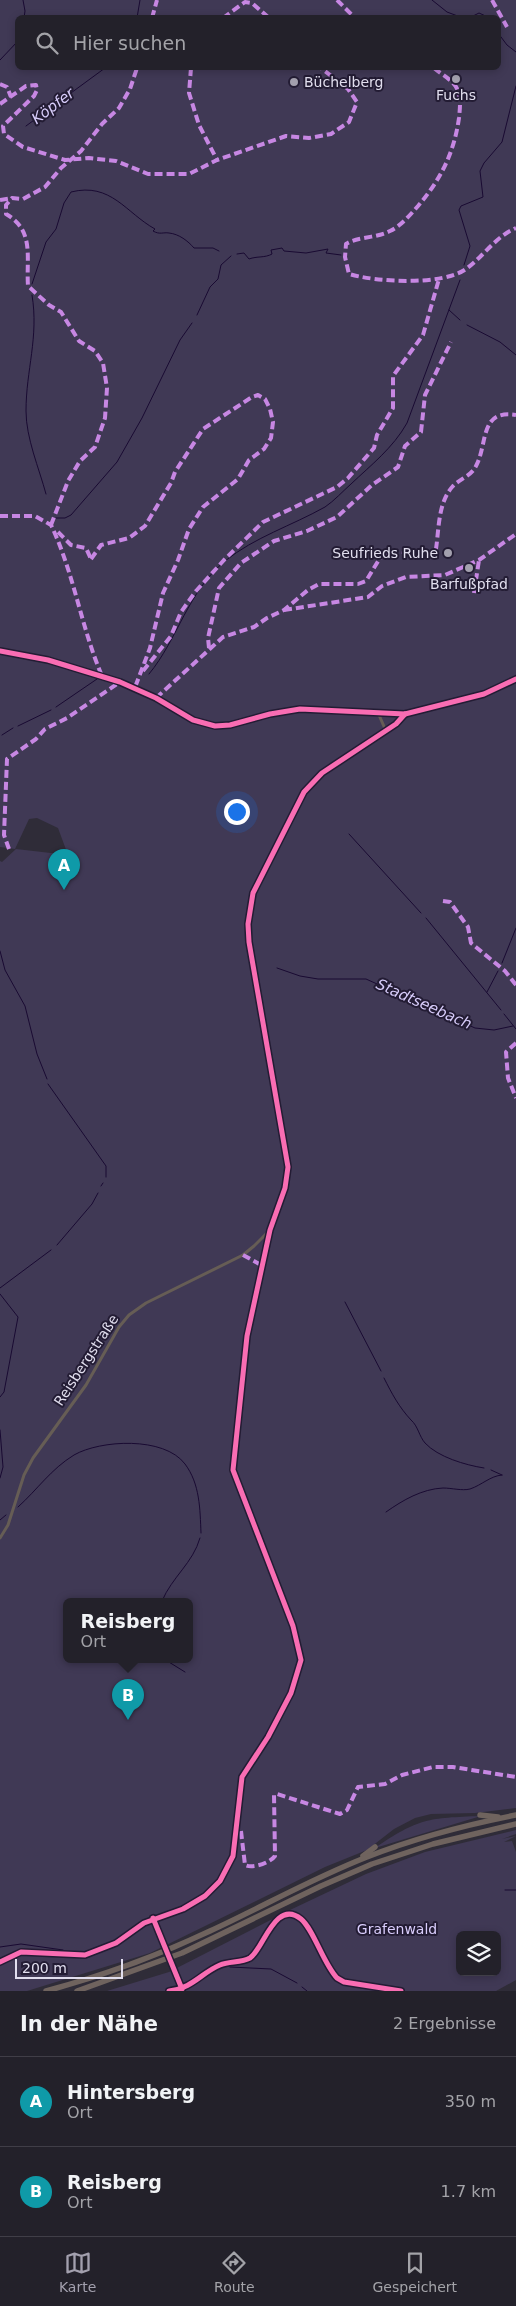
<!DOCTYPE html>
<html lang="de">
<head>
<meta charset="utf-8">
<style>
  body { margin:0; font-family:"DejaVu Sans",sans-serif; background:#2f2e36; color:#f1f3f6 }
  .controls { position:absolute; right:15px; bottom:15px; display:grid; overflow:hidden; border-radius:8px; box-shadow:0 2px 8px #0003 }
  .controls button { width:45px; height:45px; display:grid; place-items:center; padding:0; border:0; border-bottom:1px solid #403e47; background:#23212a; color:#f1f3f6; font:25px sans-serif }
  .scale { position:absolute; left:15px; bottom:12px; width:108px; box-sizing:border-box; padding-left:5px; border:2px solid #e1deee; border-top:0; font-size:14px; line-height:18px; white-space:nowrap; color:#e1deee; -webkit-text-stroke:4px #231c34; paint-order:stroke }
  .you { position:absolute; left:236px; top:811px; width:18px; height:18px; margin:-12px; border:4px solid #fff; border-radius:50%; background:#1a73e8; box-shadow:0 0 0 8px #1a73e833 }
  .badge { display:grid; place-items:center; width:32px; height:32px; border-radius:50%; background:#a3a0ae; color:#fff; font-size:16px; font-weight:700 }
  .pin { position:absolute; translate:-50% -41px; filter:drop-shadow(0 1px 2px #0008) }
  .pin::after { content:''; position:absolute; top:26px; width:18px; height:15px; background:inherit; clip-path:polygon(0 0,100% 0,50% 100%) }
  .popup { position:absolute; left:63px; top:1598px; width:130px; height:65px; box-sizing:border-box; display:grid; place-content:center; border-radius:8px; background:#23212a; filter:drop-shadow(0 1px 4px #0005); font-size:16px; white-space:nowrap; color:#a3a3a8 }
  .popup b { font-size:19px; color:#f1f3f6 }
  .popup::after { content:''; position:absolute; left:50%; top:100%; margin-left:-10px; border:10px solid transparent; border-top-color:#23212a }
  .list { margin:0; padding:0; list-style:none }
  h2 { display:flex; justify-content:space-between; align-items:center; height:65px; margin:0; padding:0 20px; font-size:21px }
  h2 small { font-size:16px; font-weight:400; color:#a3a3a8 }
  .list li { display:grid; grid-template-columns:32px 1fr auto; gap:15px; align-items:center; box-sizing:border-box; height:90px; padding:0 20px; border-top:1px solid #403e47 }
  .list b { display:block; font-size:19px; white-space:nowrap }
  .list p { margin:0; font-size:16px; white-space:nowrap; color:#a3a3a8 }
  .list em { font-size:16px; font-style:normal; color:#a3a3a8 }
  .icon { flex:none; width:28px; height:28px; fill:none; stroke:currentColor; stroke-width:2; stroke-linecap:round; stroke-linejoin:round }
  .map { position:relative; flex:none; width:516px; height:1991px; overflow:hidden }
  .search { position:absolute; background:#23212a; box-shadow:0 2px 8px #0003; left:15px; right:15px; top:15px; height:55px; display:flex; align-items:center; gap:12px; box-sizing:border-box; padding:0 18px; border-radius:8px; color:#a3a3a8; font-size:19px }
  .sheet { height:245px; background:#23212a }
  nav { display:flex; justify-content:space-around; align-items:center; box-sizing:border-box; height:70px; border-top:1px solid #403e47; background:#23212a; font-size:14px; color:#a3a3a8 }
  nav a { display:grid; justify-items:center; gap:2px }
  nav .on { color:#a3a0ae }
  .map>svg:first-child { display:block }
  .green { fill:#403955; fill-rule:evenodd }
  .lines { fill:none; stroke-linecap:round; stroke-linejoin:round }
  .stream { stroke:#190a32; stroke-width:1 }
  .minor { stroke:#665d55; stroke-width:3 }
  .tertiary { stroke:#665d55; stroke-width:4 }
  .motorway { stroke:#6f635e; stroke-width:5.5 }
  .quiet { stroke:#c787e3; stroke-width:4; stroke-dasharray:8 4; stroke-linecap:butt }
  .cycleway-casing { stroke:#231c34; stroke-width:8 }
  .cycleway { stroke:#f96db3; stroke-width:5 }
  .poi-dot { fill:#a3a0ae; stroke:#231c34; stroke-width:2 }
  .labels { text-anchor:middle; stroke-width:4; stroke-linejoin:round; paint-order:stroke }
  .poi-label { font-size:14px; fill:#e1deee; stroke:#231c34 }
  .street-label { font-size:14px; fill:#e1deee; stroke:#231c34 }
  .park-label { font-size:14px; fill:#dacefd; stroke:#231c34 }
  .water-label { font-size:15px; font-style:italic; fill:#d7ccfa; stroke:#231c34 }
</style>
</head>
<body>
<div class="map">
<svg width="516" height="1991" viewBox="0 0 516 1991">
  <rect width="100%" height="100%" fill="#2f2c38"/>
  <g class="green">
    <path d="M0 0H516V1808L475 1813 431 1814 415 1818 394 1829 367 1850 325 1867 150 1953 27 1991H0V861L2 862 16 849 68 855 58 828 37 818 29 819 15 849 0 847ZM18 18H498V68H18ZM67 1601H189V1659H67Z"/>
    <path d="M481 1816 375 1848C419 1818 428 1818 481 1816Z"/>
    <path d="M516 1830V1834L502 1839 516 1836 504 1842 512 1841 516 1852V1980L496 1991H107L169 1972 290 1910 366 1874 425 1852ZM460 1935H497V1972H460Z"/>
  </g>
  <g class="lines">
    <g class="stream">
      <polyline points="23,0 25,11 24,18"/>
      <polyline points="432,0 447,12 463,18"/>
      <polyline points="137,18 140,0"/>
      <polyline points="469,18 479,13 490,18"/>
      <polyline points="498,33 507,45 516,52"/>
      <polyline points="0,60 18,41"/>
      <polyline points="26,126 105,68"/>
      <path d="M237 254 244 253 249 259C257 256 265 258 272 254L271 250 282 248 284 251 306 253 328 249 326 253 341 255"/>
      <polyline points="464,265 470,246 459,210 461,206 483,197 480,171 484,163 502,142 516,86"/>
      <path d="M32 284 46 242 56 229 64 203 71 192C111 182 126 213 155 229L153 231C160 235 163 232 169 233 179 234 188 241 194 248H213L219 251"/>
      <path d="M32 295C39 337 26 370 26 411 26 438 39 468 46 494"/>
      <polyline points="449,310 460,320"/>
      <polyline points="197,315 210,287 218,279 221,265 231,256"/>
      <polyline points="467,325 500,342 516,355"/>
      <polyline points="56,518 65,518 71,515 117,462 142,418 180,340 192,323"/>
      <path d="M149 674C178 639 188 591 225 561 255 537 291 526 325 507 334 501 343 491 351 484 371 465 393 448 407 423L460 280"/>
      <polyline points="56,707 97,679"/>
      <polyline points="18,726 51,710"/>
      <polyline points="2,735 13,728"/>
      <polyline points="349,834 421,913"/>
      <polyline points="426,918 501,1010"/>
      <polyline points="0,951 5,970 25,1006 37,1054 47,1079"/>
      <polyline points="502,963 516,928"/>
      <polyline points="277,968 300,976 318,979 366,979 475,1028 494,1030 513,1026"/>
      <polyline points="487,992 498,971"/>
      <polyline points="504,1014 516,1029"/>
      <polyline points="48,1084 106,1166 106,1177"/>
      <polyline points="101,1186 103,1183"/>
      <polyline points="57,1245 92,1204 98,1193"/>
      <polyline points="0,1288 51,1250"/>
      <polyline points="0,1294 18,1317 4,1392 0,1397"/>
      <polyline points="345,1302 381,1371"/>
      <path d="M384 1378C392 1394 399 1407 411 1420 418 1426 419 1436 425 1443 438 1457 465 1465 484 1468"/>
      <polyline points="0,1430 3,1467 0,1478"/>
      <polyline points="491,1470 502,1475"/>
      <path d="M18 1507C37 1490 51 1469 74 1455 100 1440 164 1436 185 1464 200 1484 200 1509 201 1533"/>
      <path d="M386 1512C403 1500 422 1489 443 1488 452 1488 462 1491 470 1489 482 1485 490 1476 502 1475"/>
      <polyline points="0,1520 6,1515"/>
      <path d="M162 1601C172 1577 193 1563 200 1538"/>
      <polyline points="164,1659 185,1672"/>
      <polyline points="505,1890 516,1890"/>
      <polyline points="0,1947 21,1944 63,1950"/>
      <polyline points="230,1967 271,1969 297,1983"/>
      <polyline points="302,1987 307,1991"/>
    </g>
    <g class="minor">
      <polyline points="379,715 386,731"/>
      <polyline points="0,1538 8,1525 24,1475 33,1458 86,1385 119,1327 129,1315 146,1303 243,1255 254,1246 270,1230 275,1219 285,1188 288,1167 249,942 248,924 253,893 304,792 322,773 396,724 405,714"/>
    </g>
    <polyline class="tertiary" points="0,651 48,660 120,682 156,698 193,720 215,726 230,725 270,714 300,709 405,714 484,694 516,679"/>
    <g class="motorway">
      <polyline points="480,1815 498,1817"/>
      <polyline points="363,1856 375,1847"/>
      <path d="M46 1991C102 1976 157 1956 210 1931 262 1907 313 1878 367 1857 415 1838 465 1825 516 1815"/>
      <polyline points="77,1991 182,1953 321,1886 372,1864 433,1844 516,1824"/>
    </g>
    <g class="quiet">
      <polyline points="337,0 355,18"/>
      <polyline points="492,0 507,27"/>
      <polyline points="152,18 157,0"/>
      <polyline points="223,18 245,2 252,3 269,18"/>
      <polyline points="191,68 189,93 199,125 217,160"/>
      <path d="M434 68C442 75 455 81 458 91 461 100 460 108 459 118 454 153 441 179 418 206 410 215 401 226 390 231 377 238 356 237 346 244L345 257 349 274C376 282 442 286 466 269 484 256 495 237 516 228"/>
      <polyline points="0,84 7,87 11,97"/>
      <polyline points="0,104 26,86 36,85 37,90 34,96 3,126 4,134 23,147 65,160 89,158 116,161 148,174 189,174 217,160 286,136 309,138 331,134 349,122 357,102 348,89 321,68"/>
      <polyline points="0,200 12,198"/>
      <path d="M0 516H35L51 525C74 573 81 627 102 676"/>
      <path d="M51 525 68 481 80 461 95 447 105 418 107 388 103 363 95 351 79 341 61 312 49 305 28 286C26 257 35 231 6 214V205L12 198 23 199 45 187 61 168 81 151 102 124 119 108 130 89 137 68"/>
      <polyline points="58,532 71,545 86,548 91,559"/>
      <polyline points="91,559 101,545 129,538 145,526 171,483 175,472 203,429 252,397 258,395 265,399 270,409 273,422 271,438 264,449 249,460 238,479 203,507 189,529 178,560 163,593 150,648 134,690"/>
      <polyline points="474,593 479,560"/>
      <polyline points="284,610 368,597 382,586 406,577 445,575 479,560 516,534"/>
      <polyline points="209,648 208,638 219,588 241,563 274,541 307,531 337,517 372,485 398,467 405,446 421,432 425,395 451,342"/>
      <polyline points="143,671 171,636 181,612 196,591 224,560 263,522 337,487 348,478 374,448 377,435 393,408 393,376 423,335 439,279"/>
      <path d="M156 698 223 637 254 627 267 618 284 610 308 590 319 584H358L366 581 380 558 388 552 395 551 428 555 436 549C439 529 438 502 453 486 460 479 472 475 476 466 488 444 479 409 516 415"/>
      <polyline points="9,849 4,835 7,759 36,739 45,729 67,718 120,682"/>
      <polyline points="443,901 450,902 468,927 471,943 505,971 516,985"/>
      <polyline points="516,1043 506,1052 508,1078 516,1098"/>
      <polyline points="243,1255 263,1266"/>
      <path d="M241 1831 245 1865C252 1869 270 1863 275 1856L274 1795 277 1794 340 1814 347 1810 358 1787 385 1784 402 1775 433 1767H453L516 1777"/>
    </g>
    <defs>
      <g id="cycleway">
        <polyline points="0,651 48,660 120,682 156,698 193,720 215,726 230,725 270,714 300,709 405,714 484,694 516,679"/>
        <polyline points="153,1918 182,1989"/>
        <polyline points="0,1962 21,1952 85,1955 116,1943 144,1923 183,1909 205,1896 220,1881 233,1856 242,1777 268,1737 291,1693 301,1660 293,1626 233,1470 247,1336 270,1230 285,1188 288,1167 249,942 248,924 253,893 304,792 322,773 396,724 405,714"/>
        <path d="M169 1991C193 1988 201 1973 220 1965 229 1961 241 1963 250 1958 263 1950 275 1898 301 1919 314 1930 323 1963 337 1978L344 1982 401 1991"/>
      </g>
    </defs>
    <use href="#cycleway" class="cycleway-casing"/>
    <use href="#cycleway" class="cycleway"/>
  </g>
  <g class="poi-dot">
    <circle cx="456" cy="79" r="5"/>
    <circle cx="294" cy="82" r="5"/>
    <circle cx="448" cy="553" r="5"/>
    <circle cx="469" cy="568" r="5"/>
  </g>
  <g class="labels">
    <g class="poi-label">
      <text x="304" y="87" text-anchor="start">Büchelberg</text>
      <text x="456" y="100">Fuchs</text>
      <text x="438" y="558" text-anchor="end">Seufrieds Ruhe</text>
      <text x="469" y="589">Barfußpfad</text>
    </g>
    <g class="street-label">
      <text transform="translate(86 1360) rotate(-57)" y="5">Reisbergstraße</text>
    </g>
    <g class="park-label">
      <text x="397" y="1934">Grafenwald</text>
    </g>
    <g class="water-label">
      <text transform="translate(53 106) rotate(-37)" y="5">Köpfer</text>
      <text transform="translate(424 1004) rotate(24)" y="5">Stadtseebach</text>
    </g>
  </g>
</svg>
<div class="controls">
<button><svg class="icon" aria-label="layers" viewBox="0 0 24 24"><path d="M12 4l9 5-9 5-9-5zM3 14l9 5 9-5"/></svg></button>
</div>
<div class="scale">200 m</div>
<div class="you"></div>
<div class="pin badge" style="left:64px;top:890px;background:#0f9aa8">A</div>
<div class="pin badge" style="left:128px;top:1720px;background:#0f9aa8">B</div>
<div class="popup"><b>Reisberg</b>Ort</div>
<div class="search"><svg class="icon" aria-label="search" viewBox="0 0 24 24"><circle cx="10" cy="10" r="6"/><path d="M15 15l6 6"/></svg>Hier suchen</div>
</div>
<section class="sheet">
<h2>In der Nähe<small>2 Ergebnisse</small></h2>
<ul class="list">
<li><span class="badge" style="background:#0f9aa8">A</span><div><b>Hintersberg</b><p>Ort</p></div><em>350 m</em></li>
<li><span class="badge" style="background:#0f9aa8">B</span><div><b>Reisberg</b><p>Ort</p></div><em>1.7 km</em></li>
</ul>
</section>
<nav>
<a class="on"><svg class="icon" aria-label="map" viewBox="0 0 24 24"><path d="M3 6l6-2 6 2 6-2v14l-6 2-6-2-6 2zM9 4v14M15 6v14"/></svg>Karte</a>
<a><svg class="icon" aria-label="directions" viewBox="0 0 24 24"><path d="M12 3l9 9-9 9-9-9zM9 14v-3h6M13 9l2 2-2 2"/></svg>Route</a>
<a><svg class="icon" aria-label="saved" viewBox="0 0 24 24"><path d="M7 4h10v16l-5-4-5 4z"/></svg>Gespeichert</a>
</nav>
</body>
</html>
